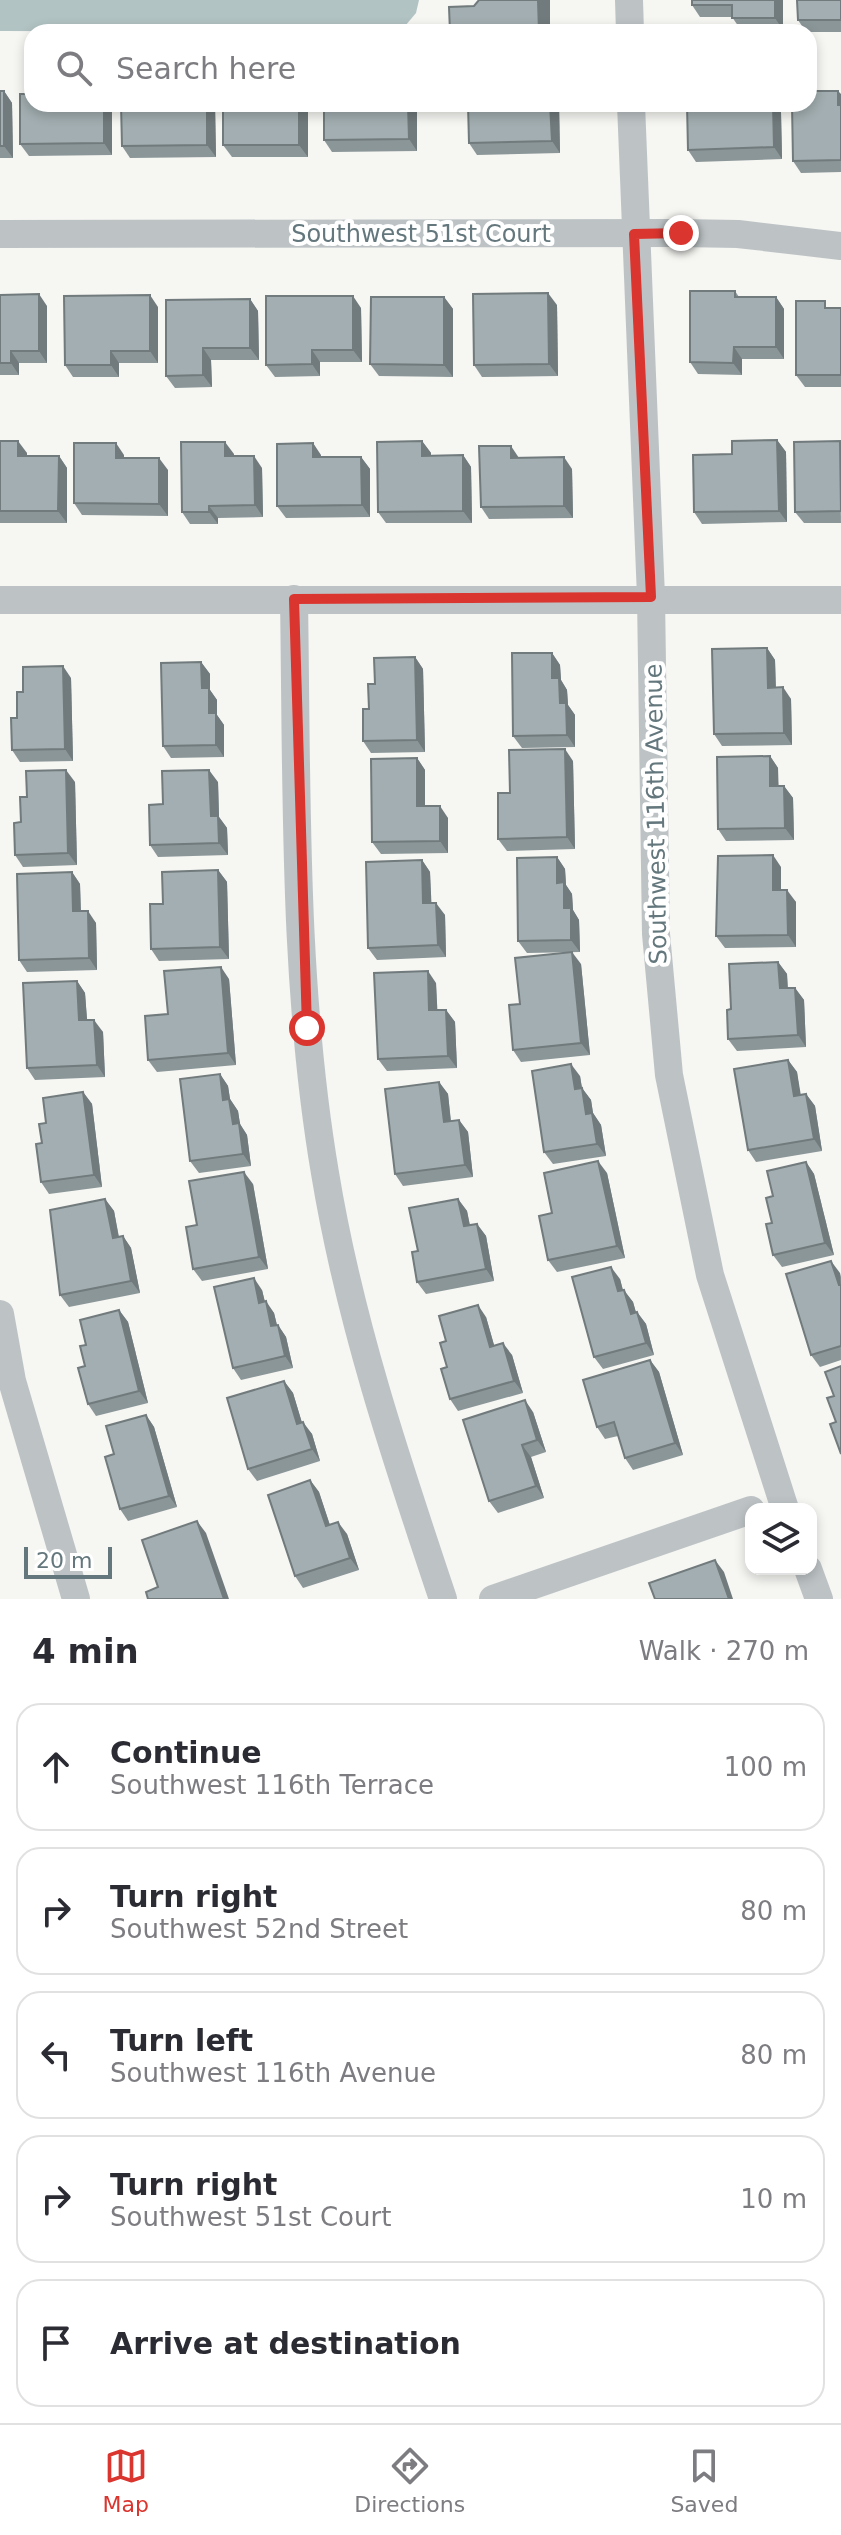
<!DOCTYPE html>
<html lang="en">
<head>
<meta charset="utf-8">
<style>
  body { margin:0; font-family:"DejaVu Sans",sans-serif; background:#f7f7f7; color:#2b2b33 }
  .controls { position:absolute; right:24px; bottom:24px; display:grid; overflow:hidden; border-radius:16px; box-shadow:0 4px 12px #0003 }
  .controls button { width:72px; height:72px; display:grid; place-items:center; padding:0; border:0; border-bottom:2px solid #e1e1e2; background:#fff; color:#2b2b33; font:40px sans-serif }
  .scale { position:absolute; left:24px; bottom:20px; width:88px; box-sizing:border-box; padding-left:8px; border:4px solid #63777d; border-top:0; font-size:22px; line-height:28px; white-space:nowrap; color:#63777d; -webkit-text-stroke:6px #fff; paint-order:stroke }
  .stop { position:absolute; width:24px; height:24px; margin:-18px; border:6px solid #db352f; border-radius:50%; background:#fff }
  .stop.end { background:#db352f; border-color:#fff; box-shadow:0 2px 8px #0008 }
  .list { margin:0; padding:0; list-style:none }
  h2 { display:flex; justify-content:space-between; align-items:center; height:104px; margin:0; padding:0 32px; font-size:34px }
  h2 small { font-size:26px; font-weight:400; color:#7c7c81 }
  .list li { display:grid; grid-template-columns:52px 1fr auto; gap:24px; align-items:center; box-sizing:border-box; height:128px; margin:0 16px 16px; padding:0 16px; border:2px solid #e1e1e2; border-radius:24px }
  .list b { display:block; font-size:30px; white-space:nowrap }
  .list p { margin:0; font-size:26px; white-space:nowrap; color:#7c7c81 }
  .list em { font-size:26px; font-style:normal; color:#7c7c81 }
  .icon { flex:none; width:44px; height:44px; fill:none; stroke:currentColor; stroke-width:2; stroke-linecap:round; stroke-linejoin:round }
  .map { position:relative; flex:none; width:841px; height:1599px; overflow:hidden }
  .search { position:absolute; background:#fff; box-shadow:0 4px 12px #0003; left:24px; right:24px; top:24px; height:88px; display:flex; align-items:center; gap:20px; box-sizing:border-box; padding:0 28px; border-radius:24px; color:#7c7c81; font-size:30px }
  .sheet { height:824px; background:#fff }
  nav { display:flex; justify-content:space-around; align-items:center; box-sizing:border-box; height:112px; border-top:2px solid #e1e1e2; background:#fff; font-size:22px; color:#7c7c81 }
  nav a { display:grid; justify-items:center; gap:4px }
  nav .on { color:#db352f }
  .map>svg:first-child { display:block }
  .water { fill:#b2c3c4 }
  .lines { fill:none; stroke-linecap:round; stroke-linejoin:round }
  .minor { stroke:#bdc3c5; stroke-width:28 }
  .wall { fill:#8b9698 }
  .shaded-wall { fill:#717a7c }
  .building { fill:#a2aeb1; stroke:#717a7c; stroke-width:2 }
  .route { stroke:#db352f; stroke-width:10 }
  .labels { text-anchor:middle; stroke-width:8; stroke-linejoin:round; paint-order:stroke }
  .street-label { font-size:24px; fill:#63777d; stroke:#fff }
</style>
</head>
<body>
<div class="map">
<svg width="841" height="1599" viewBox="0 0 841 1599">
  <rect width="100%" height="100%" fill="#f6f6f3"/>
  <polygon class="water" points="0,0 419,0 416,13 400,32 0,31"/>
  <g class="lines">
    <g class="minor">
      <polyline points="629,0 630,32"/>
      <polyline points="631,104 651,597 656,934 669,1075 710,1275 785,1509"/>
      <polyline points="0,234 681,233 738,234 841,246"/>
      <path d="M294 599C297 789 293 985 325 1173 349 1319 396 1459 443 1599"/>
      <polyline points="0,600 841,600"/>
      <polyline points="0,1314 12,1381 76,1599"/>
      <polyline points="808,1569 819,1599"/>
      <polyline points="493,1599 751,1510"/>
    </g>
  </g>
  <g class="wall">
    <polygon points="692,0 783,0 783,30 741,30 732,17 700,17 692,5"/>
    <polygon points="841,0 841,32 806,32 798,20"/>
    <polygon points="0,91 4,91 12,103 13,158 0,158"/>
    <polygon points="841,94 841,172 801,173 793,161"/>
    <polygon points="215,104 216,157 130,158 122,146"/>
    <polygon points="308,104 308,157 232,157 223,145"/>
    <polygon points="324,104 416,104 417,151 332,152 324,140"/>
    <polygon points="559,104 560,153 477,155 469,143"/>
    <polygon points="687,104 775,104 781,112 782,159 696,162 688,150"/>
    <polygon points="112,105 112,155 29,156 20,144"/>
    <polygon points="735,291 739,297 776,297 784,309 784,359 742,359 742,375 698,374 690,362"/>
    <polygon points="0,295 47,306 47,363 19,363 19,375 0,375"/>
    <polygon points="444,297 453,309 453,377 379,376 370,364"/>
    <polygon points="250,299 258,311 259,360 211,360 212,387 175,388 166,376"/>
    <polygon points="557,305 558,376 482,377 474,365"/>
    <polygon points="158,307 158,363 119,363 119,377 73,377 65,365"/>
    <polygon points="361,308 362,362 320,362 320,376 275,377 266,365"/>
    <polygon points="830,308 841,308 841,387 805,387 796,375"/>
    <polygon points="777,440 786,452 787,522 702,524 694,512 732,454"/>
    <polygon points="0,441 27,453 27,456 59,456 67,468 67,523 0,523"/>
    <polygon points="422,441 431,453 431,456 463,455 471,467 472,523 386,523 378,512"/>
    <polygon points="840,441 841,523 804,523 795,512"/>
    <polygon points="313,443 321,457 361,457 370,469 370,517 286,518 277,506"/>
    <polygon points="234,454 234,456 262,468 263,517 218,518 218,524 190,524 182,512"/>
    <polygon points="124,455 124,458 168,470 168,516 82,515 74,503"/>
    <polygon points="519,458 572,469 573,518 489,519 481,507"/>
    <polygon points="767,648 775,660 776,688 791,699 792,745 722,746 714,734"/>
    <polygon points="552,653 560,665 561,680 567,690 568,705 575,715 575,747 522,748 513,736"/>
    <polygon points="415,657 423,669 425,752 371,753 363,741 375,684"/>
    <polygon points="201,662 210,674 210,690 217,700 217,715 224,725 224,757 171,758 163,746"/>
    <polygon points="71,678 73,761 20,762 12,750 23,692"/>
    <polygon points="770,756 778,768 778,786 784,786 793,798 794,840 726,841 718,829"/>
    <polygon points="417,758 425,770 425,806 448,818 448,853 381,854 372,842"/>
    <polygon points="573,761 575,849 507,851 498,839 510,793"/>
    <polygon points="75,782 77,865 23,867 15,855 27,797"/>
    <polygon points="218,782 219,817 227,828 228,855 158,857 150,845"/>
    <polygon points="557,857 565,869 566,885 572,894 573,910 579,920 580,952 527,953 518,941"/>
    <polygon points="422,860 430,872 431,903 445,915 446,957 377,960 368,948"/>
    <polygon points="781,867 781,890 796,902 796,947 725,948 716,936"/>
    <polygon points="218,870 227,882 229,959 159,961 151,949 163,904"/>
    <polygon points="72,872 80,884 81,911 96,923 97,970 27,972 19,960"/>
    <polygon points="778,962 787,974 788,988 795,988 804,1000 806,1047 737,1051 728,1039 731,1009"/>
    <polygon points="581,964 590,1055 521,1062 513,1050 520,1004"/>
    <polygon points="229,979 236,1065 157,1072 148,1060 168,1014"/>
    <polygon points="77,981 85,993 87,1020 103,1032 105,1077 35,1080 27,1068"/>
    <polygon points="436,983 437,1010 446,1010 455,1022 457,1068 387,1071 378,1059"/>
    <polygon points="788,1060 797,1072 800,1095 806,1094 815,1106 822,1151 756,1162 748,1150"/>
    <polygon points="220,1074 228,1086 230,1099 238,1111 240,1124 247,1135 251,1166 199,1173 190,1161"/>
    <polygon points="580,1076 582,1088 591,1100 593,1113 601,1125 606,1156 553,1164 544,1152"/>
    <polygon points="439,1082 448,1094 451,1121 459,1120 468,1132 473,1177 403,1186 395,1174"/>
    <polygon points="83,1092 92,1104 102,1187 49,1194 41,1182 42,1143 46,1123"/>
    <polygon points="806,1162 814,1174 834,1255 782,1267 773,1255 773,1196"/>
    <polygon points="607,1173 625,1258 557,1272 548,1260 552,1213"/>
    <polygon points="253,1184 268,1269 202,1281 193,1269 197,1225"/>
    <polygon points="105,1199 114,1211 119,1237 123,1236 131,1248 140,1293 69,1307 60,1295"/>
    <polygon points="458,1199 467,1211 470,1225 477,1224 486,1236 494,1281 426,1294 417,1282 418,1251"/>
    <polygon points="840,1273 841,1277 841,1360 820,1367 811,1355"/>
    <polygon points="620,1279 623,1290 633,1302 636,1313 637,1312 646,1324 654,1355 603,1369 594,1357"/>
    <polygon points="262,1290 265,1302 274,1313 277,1325 278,1325 286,1337 293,1368 241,1380 233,1368"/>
    <polygon points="119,1310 128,1322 148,1403 96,1416 88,1404 85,1366 86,1345"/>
    <polygon points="486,1317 494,1345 512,1355 523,1393 458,1411 450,1399 446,1341"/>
    <polygon points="650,1360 659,1372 683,1455 633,1470 625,1458 618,1436 605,1439 597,1427"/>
    <polygon points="284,1381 293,1393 302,1423 312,1434 320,1461 257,1481 248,1469"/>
    <polygon points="533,1412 546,1452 531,1457 544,1498 498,1513 489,1501"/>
    <polygon points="146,1415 154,1427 177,1507 128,1521 120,1509 114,1454"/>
    <polygon points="310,1480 319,1492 330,1525 347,1534 359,1570 303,1588 295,1576"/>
  </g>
  <g class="shaded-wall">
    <polygon points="538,0 550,0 550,32 539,32"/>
    <polygon points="775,0 783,0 783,30 775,18"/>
    <polygon points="4,91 12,103 13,158 4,146"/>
    <polygon points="838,91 841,94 841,109 838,105"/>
    <polygon points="104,104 111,104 112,105 112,155 104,143"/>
    <polygon points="207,104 215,104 216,157 207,145"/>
    <polygon points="299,104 308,104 308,157 299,145"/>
    <polygon points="408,104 417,105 417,151 409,139"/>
    <polygon points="550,104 559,104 560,153 552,141"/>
    <polygon points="773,104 775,104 781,112 782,159 774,147"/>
    <polygon points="548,293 557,305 558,376 549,364"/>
    <polygon points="39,294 47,306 47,363 39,351"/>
    <polygon points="150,295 158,307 158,363 150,351"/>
    <polygon points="353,296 361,308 362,362 353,350"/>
    <polygon points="444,297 453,309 453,377 444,365"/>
    <polygon points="776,297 784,309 784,359 776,347"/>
    <polygon points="250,299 258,311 259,360 250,348"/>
    <polygon points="734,347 742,359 742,375 733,363"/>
    <polygon points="203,348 211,360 212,387 203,375"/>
    <polygon points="312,350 320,362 320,376 312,364"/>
    <polygon points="11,351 19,363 19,375 11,363"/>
    <polygon points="111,351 119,363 119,377 111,365"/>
    <polygon points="777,440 786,452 787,522 779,511"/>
    <polygon points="18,441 27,453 27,468 18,456"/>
    <polygon points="422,441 431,453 431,468 422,456"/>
    <polygon points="225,442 234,454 234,468 225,456"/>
    <polygon points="116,443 124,455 124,470 116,458"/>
    <polygon points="313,443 321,455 321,469 313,457"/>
    <polygon points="511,446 519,458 511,458"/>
    <polygon points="463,455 471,467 472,523 463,511"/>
    <polygon points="59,456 67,468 67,523 58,511"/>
    <polygon points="254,456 262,468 263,517 255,505"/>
    <polygon points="361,457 370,469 370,517 362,505"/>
    <polygon points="564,457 572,469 573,518 564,506"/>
    <polygon points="159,458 168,470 168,516 159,504"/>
    <polygon points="209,506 218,518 218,524 209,512"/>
    <polygon points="767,648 775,660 776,700 768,688"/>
    <polygon points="552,653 560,665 561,680 567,690 568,705 575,715 575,747 567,735 552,678"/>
    <polygon points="415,657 423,669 425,752 417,740"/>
    <polygon points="201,662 210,674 210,690 217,700 217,715 224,725 224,757 216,745 202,688"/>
    <polygon points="63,666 71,678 73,761 65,749"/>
    <polygon points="783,687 791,699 792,745 784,733"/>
    <polygon points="565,749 573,761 575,849 567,837"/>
    <polygon points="770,756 778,768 779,798 770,786"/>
    <polygon points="417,758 425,770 425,818 417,806"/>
    <polygon points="66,770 75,782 77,865 68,853"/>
    <polygon points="209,770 218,782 219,817 227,828 228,855 219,843 211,816"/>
    <polygon points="784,786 793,798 794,840 785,828"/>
    <polygon points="440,806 448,818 448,853 440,841"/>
    <polygon points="773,855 781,867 781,902 773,890"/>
    <polygon points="557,857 565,869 566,885 572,894 573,910 579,920 580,952 571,940 557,883"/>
    <polygon points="422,860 430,872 432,915 423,903"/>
    <polygon points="218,870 227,882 229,959 220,947"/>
    <polygon points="72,872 80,884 81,923 73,911"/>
    <polygon points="787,890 796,902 796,947 788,935"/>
    <polygon points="436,903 445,915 446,957 438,945"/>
    <polygon points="88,911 96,923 97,970 89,958"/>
    <polygon points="572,952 581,964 590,1055 581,1043"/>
    <polygon points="778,962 787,974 788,1000 780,988"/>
    <polygon points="221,967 229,979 236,1065 228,1053"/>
    <polygon points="428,971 436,983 438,1022 429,1010"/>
    <polygon points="77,981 85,993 88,1032 79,1020"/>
    <polygon points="795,988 804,1000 806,1047 798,1035"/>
    <polygon points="446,1010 455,1022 457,1068 448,1056"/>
    <polygon points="94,1020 103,1032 105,1077 97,1065"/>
    <polygon points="788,1060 797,1072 803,1108 794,1096"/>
    <polygon points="571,1064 580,1076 584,1101 575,1089"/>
    <polygon points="220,1074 228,1086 230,1099 238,1111 240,1124 247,1135 251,1166 243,1154 233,1124 223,1100"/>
    <polygon points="439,1082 448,1094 452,1134 444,1122"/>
    <polygon points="582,1088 591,1100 593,1113 601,1125 606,1156 597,1144 586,1114"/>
    <polygon points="83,1092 92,1104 102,1187 94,1175"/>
    <polygon points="806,1094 815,1106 822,1151 814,1139"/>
    <polygon points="459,1120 468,1132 473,1177 465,1165"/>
    <polygon points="598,1161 607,1173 625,1258 617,1246"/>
    <polygon points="806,1162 814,1174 834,1255 825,1243"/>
    <polygon points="244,1172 253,1184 268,1269 259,1257"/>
    <polygon points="105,1199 114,1211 121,1250 113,1238"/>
    <polygon points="458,1199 467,1211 472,1238 464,1226"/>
    <polygon points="477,1224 486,1236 494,1281 486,1269"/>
    <polygon points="123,1236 131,1248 140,1293 131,1281"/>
    <polygon points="831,1261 840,1273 841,1288 839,1285"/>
    <polygon points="611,1267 620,1279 626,1303 618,1291"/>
    <polygon points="254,1278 262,1290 268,1315 259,1303"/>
    <polygon points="624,1290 633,1302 640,1326 631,1314"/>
    <polygon points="266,1301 274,1313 280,1338 271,1326"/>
    <polygon points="478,1305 486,1317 498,1359 490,1347"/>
    <polygon points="119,1310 128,1322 148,1403 139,1391"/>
    <polygon points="637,1312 646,1324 654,1355 646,1343"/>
    <polygon points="278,1325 286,1337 293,1368 285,1356"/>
    <polygon points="503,1343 512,1355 523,1393 514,1381"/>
    <polygon points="650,1360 659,1372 683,1455 675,1443"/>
    <polygon points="284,1381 293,1393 306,1436 297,1424"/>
    <polygon points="525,1400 533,1412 546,1452 537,1440"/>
    <polygon points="146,1415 154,1427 177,1507 169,1496"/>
    <polygon points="303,1422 312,1434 320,1461 312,1449"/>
    <polygon points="522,1445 531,1457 544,1498 536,1486"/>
    <polygon points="310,1480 319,1492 334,1538 326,1526"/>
    <polygon points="197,1521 206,1533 229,1599 224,1599"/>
    <polygon points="338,1522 347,1534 359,1570 350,1558"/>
    <polygon points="715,1560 724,1572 733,1599 729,1599"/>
  </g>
  <g class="building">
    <polygon points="479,0 538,0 539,32 450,32 449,7 474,6"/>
    <polygon points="692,0 775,0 775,18 732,18 732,5 692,5"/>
    <polygon points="797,0 841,0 841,20 798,20"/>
    <rect x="0" y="91" width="4" height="55"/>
    <polygon points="809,91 838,91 838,105 841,105 841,160 793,161 792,104 809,104"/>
    <polygon points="20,94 32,94 32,104 104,104 104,143 20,144"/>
    <polygon points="121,104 207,104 207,145 122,146"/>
    <rect x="223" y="104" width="76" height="41"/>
    <polygon points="324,104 408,104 409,139 324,140"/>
    <polygon points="468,104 550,104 552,141 469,143"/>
    <polygon points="687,104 773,104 774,147 688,150"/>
    <polygon points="690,291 735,291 735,297 776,297 776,347 734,347 733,363 690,362"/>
    <polygon points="548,293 549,364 474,365 473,294"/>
    <polygon points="39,294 39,351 11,351 11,363 0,363 0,295"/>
    <polygon points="150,295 150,351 111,351 111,365 65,365 64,296"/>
    <polygon points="266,296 353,296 353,350 312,350 312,364 266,365"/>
    <polygon points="371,297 444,297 444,365 370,364"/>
    <polygon points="250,299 250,348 203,348 203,375 166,376 166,300"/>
    <polygon points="796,301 825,301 825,308 841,308 841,375 796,375"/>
    <polygon points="777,440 779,511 694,512 693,455 732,454 732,441"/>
    <polygon points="0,441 18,441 18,456 59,456 58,511 0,511"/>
    <polygon points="422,441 422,456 463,455 463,511 378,512 377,442"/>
    <polygon points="840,441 841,511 795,512 794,442"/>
    <polygon points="181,442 225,442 225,456 254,456 255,505 209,506 209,512 182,512"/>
    <polygon points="74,443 116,443 116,458 159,458 159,504 74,503"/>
    <polygon points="313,443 313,457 361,457 362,505 277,506 277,444"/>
    <polygon points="479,446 511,446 511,458 564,457 564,506 481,507"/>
    <polygon points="767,648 768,688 783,687 784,733 714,734 712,649"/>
    <polygon points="512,653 552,653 552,678 559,678 560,703 566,703 567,735 513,736"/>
    <polygon points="415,657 417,740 363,741 363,709 369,709 368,684 375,684 374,658"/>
    <polygon points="201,662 202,688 209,688 209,713 216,713 216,745 163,746 161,663"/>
    <polygon points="63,666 65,749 12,750 11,718 17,718 17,692 23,692 23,667"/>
    <polygon points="565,749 567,837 498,839 498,793 510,793 509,750"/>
    <polygon points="770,756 770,786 784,786 785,828 718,829 717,757"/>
    <polygon points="417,758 417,806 440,806 440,841 372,842 371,759"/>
    <polygon points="66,770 68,853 15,855 14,823 21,822 20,797 27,797 26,771"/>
    <polygon points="209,770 211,816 218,816 219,843 150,845 149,805 163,804 162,771"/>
    <polygon points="773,855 773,890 787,890 788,935 716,936 718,856"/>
    <polygon points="557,857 557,883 564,882 564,908 571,908 571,940 518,941 517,858"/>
    <polygon points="422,860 423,903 436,903 438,945 368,948 366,862"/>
    <polygon points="218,870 220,947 151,949 150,904 163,904 162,872"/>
    <polygon points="72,872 73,911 88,911 89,958 19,960 17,874"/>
    <polygon points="572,952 581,1043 513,1050 509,1005 520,1004 515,958"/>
    <polygon points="778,962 780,988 795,988 798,1035 728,1039 727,1010 731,1009 729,964"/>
    <polygon points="221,967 228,1053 148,1060 145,1016 168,1014 164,971"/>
    <polygon points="428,971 429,1010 446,1010 448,1056 378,1059 374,973"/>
    <polygon points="77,981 79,1020 94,1020 97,1065 27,1068 23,983"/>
    <polygon points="788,1060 794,1096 806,1094 814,1139 748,1150 734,1069"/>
    <polygon points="571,1064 575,1089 582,1088 586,1114 592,1113 597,1144 544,1152 532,1071"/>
    <polygon points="220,1074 223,1100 229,1099 233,1124 239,1123 243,1154 190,1161 180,1079"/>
    <polygon points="439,1082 444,1122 459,1120 465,1165 395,1174 385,1089"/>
    <polygon points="83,1092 94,1175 41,1182 36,1144 42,1143 39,1124 46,1123 43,1098"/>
    <polygon points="598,1161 617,1246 548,1260 539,1216 552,1213 544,1173"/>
    <polygon points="806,1162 825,1243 773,1255 766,1224 772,1223 766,1198 773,1196 767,1171"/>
    <polygon points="244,1172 259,1257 193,1269 186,1227 197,1225 189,1181"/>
    <polygon points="105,1199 113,1238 123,1236 131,1281 60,1295 50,1210"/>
    <polygon points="458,1199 464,1226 477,1224 486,1269 417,1282 412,1252 418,1251 409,1208"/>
    <polygon points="831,1261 839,1285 841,1285 841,1346 811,1355 786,1274"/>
    <polygon points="611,1267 618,1291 624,1290 631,1314 637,1312 646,1343 594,1357 572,1277"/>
    <polygon points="254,1278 259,1303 266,1301 271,1326 278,1325 285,1356 233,1368 214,1287"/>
    <polygon points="478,1305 490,1347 503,1343 514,1381 450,1399 441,1369 447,1367 440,1343 446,1341 439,1316"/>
    <polygon points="119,1310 139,1391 88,1404 78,1368 85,1366 80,1346 86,1345 80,1320"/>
    <polygon points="650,1360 675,1443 625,1458 614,1422 597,1427 583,1380"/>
    <polygon points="841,1366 841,1454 830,1424 836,1422 827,1398 834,1396 825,1372"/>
    <polygon points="284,1381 297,1424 303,1422 312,1449 248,1469 227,1398"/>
    <polygon points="525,1400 537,1440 522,1445 536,1486 489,1501 463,1420"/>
    <polygon points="146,1415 169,1496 120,1509 105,1457 114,1454 106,1426"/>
    <polygon points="310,1480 326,1526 338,1522 350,1558 295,1576 268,1495"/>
    <polygon points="197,1521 224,1599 148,1599 146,1592 158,1587 142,1540"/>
    <polygon points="715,1560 729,1599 655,1599 649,1583"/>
  </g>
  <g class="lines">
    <polyline class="route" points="307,1028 294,599 651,597 634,234 681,233"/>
  </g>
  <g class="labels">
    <g class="street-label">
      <text x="421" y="242">Southwest 51st Court</text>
      <text transform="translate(656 814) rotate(-91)" y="8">Southwest 116th Avenue</text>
    </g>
  </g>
</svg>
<div class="controls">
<button><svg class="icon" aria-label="layers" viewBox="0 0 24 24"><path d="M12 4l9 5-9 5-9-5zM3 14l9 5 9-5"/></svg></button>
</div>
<div class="scale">20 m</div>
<div class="stop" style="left:307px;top:1028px"></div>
<div class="stop end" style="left:681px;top:233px"></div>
<div class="search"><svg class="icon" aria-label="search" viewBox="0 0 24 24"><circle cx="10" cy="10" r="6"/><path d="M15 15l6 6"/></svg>Search here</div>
</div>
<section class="sheet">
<h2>4 min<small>Walk · 270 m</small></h2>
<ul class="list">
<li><svg class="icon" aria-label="ahead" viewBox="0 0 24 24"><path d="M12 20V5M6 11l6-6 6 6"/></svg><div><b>Continue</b><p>Southwest 116th Terrace</p></div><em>100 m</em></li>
<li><svg class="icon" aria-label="right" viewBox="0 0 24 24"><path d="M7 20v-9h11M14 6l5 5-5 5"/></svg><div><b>Turn right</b><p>Southwest 52nd Street</p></div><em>80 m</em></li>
<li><svg class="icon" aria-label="left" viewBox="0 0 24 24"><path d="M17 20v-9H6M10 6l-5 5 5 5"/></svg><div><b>Turn left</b><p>Southwest 116th Avenue</p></div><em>80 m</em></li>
<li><svg class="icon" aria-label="right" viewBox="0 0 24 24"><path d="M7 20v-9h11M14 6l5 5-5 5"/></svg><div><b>Turn right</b><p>Southwest 51st Court</p></div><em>10 m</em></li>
<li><svg class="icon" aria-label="arrive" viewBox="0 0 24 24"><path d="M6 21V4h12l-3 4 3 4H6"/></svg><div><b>Arrive at destination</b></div></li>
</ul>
</section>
<nav>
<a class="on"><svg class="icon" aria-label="map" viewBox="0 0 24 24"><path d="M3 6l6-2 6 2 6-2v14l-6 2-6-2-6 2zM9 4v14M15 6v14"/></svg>Map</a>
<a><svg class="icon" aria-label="directions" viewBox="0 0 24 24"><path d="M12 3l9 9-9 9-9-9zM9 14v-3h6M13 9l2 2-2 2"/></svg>Directions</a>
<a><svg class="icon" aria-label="saved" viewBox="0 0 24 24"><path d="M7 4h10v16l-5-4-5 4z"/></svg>Saved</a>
</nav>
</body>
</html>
